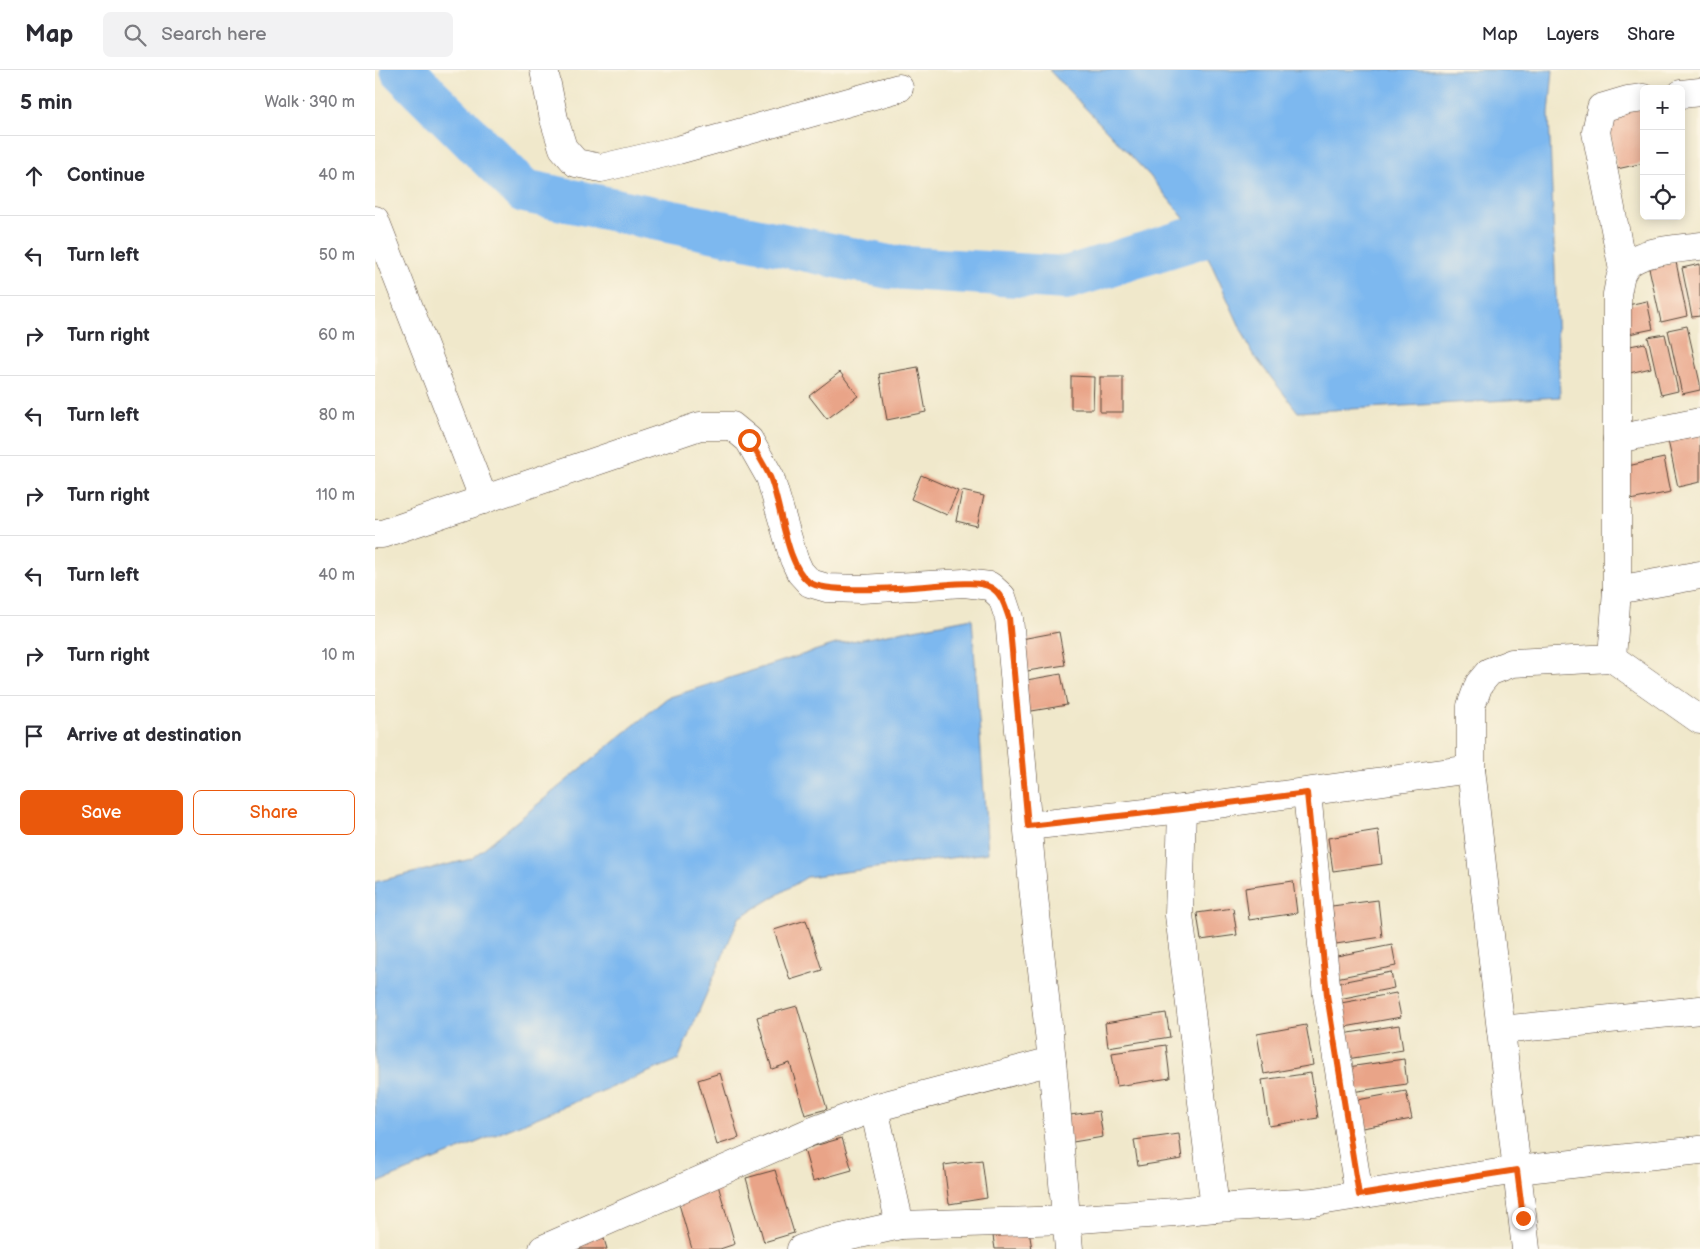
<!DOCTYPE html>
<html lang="en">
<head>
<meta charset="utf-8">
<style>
  body { margin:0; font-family:"Balsamiq Sans",sans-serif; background:#f2f2f3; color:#2b2b33 }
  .controls { position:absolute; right:15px; top:15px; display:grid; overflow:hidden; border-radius:8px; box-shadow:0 2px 12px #0003 }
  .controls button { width:45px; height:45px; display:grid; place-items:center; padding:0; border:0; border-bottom:1px solid #e1e1e2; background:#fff; color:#2b2b33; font:25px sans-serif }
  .stop { position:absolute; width:15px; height:15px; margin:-11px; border:4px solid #ea580c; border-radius:50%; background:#fff }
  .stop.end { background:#ea580c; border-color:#fff; box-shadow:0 1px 5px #0008 }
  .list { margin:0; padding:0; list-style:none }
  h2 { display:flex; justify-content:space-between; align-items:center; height:65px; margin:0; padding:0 20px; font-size:21px }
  h2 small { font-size:16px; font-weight:400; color:#7c7c81 }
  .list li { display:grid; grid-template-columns:32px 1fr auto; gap:15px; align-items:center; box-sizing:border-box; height:80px; padding:0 20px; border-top:1px solid #e1e1e2 }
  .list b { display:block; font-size:19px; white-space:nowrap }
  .list em { font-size:16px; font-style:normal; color:#7c7c81 }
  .actions { display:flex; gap:10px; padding:15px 20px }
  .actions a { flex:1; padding:11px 0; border:1px solid #ea580c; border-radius:8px; text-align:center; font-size:18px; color:#ea580c }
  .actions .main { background:#ea580c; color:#fff }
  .icon { flex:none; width:28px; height:28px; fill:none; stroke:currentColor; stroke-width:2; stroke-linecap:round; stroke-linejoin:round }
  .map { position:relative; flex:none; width:1325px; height:1179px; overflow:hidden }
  header { display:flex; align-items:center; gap:30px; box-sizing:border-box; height:70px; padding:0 25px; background:#fff; border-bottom:1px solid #e1e1e2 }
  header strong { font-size:24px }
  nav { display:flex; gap:28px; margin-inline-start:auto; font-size:18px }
  .search { width:350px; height:45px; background:#f2f2f3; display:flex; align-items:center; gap:12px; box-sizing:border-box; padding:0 18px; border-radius:8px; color:#7c7c81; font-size:19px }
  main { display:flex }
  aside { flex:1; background:#fff }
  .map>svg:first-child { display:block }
  .water { fill:#7db8ef; stroke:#5c7186 }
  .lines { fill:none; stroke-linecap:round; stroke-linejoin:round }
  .river { stroke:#7db8ef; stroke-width:44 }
  .building { fill:#e9a488 }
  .minor-casing { stroke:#564638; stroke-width:29 }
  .minor { stroke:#fff; stroke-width:28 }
  .route { stroke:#ea580c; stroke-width:6 }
</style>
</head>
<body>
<header>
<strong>Map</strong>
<div class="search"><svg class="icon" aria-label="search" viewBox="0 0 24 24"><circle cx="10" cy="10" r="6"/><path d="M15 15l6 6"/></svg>Search here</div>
<nav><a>Map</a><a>Layers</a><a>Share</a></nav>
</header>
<main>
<aside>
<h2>5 min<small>Walk · 390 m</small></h2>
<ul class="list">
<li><svg class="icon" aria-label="ahead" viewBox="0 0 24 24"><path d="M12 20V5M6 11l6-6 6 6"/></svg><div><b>Continue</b></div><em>40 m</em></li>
<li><svg class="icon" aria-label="left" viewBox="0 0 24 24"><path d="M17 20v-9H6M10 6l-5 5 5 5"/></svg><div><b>Turn left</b></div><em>50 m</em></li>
<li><svg class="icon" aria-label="right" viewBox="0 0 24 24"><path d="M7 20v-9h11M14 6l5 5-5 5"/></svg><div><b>Turn right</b></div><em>60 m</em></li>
<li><svg class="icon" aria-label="left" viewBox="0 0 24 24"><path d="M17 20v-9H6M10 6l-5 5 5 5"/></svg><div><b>Turn left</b></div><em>80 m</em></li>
<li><svg class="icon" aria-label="right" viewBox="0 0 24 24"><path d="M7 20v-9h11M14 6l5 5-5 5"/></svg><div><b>Turn right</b></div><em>110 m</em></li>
<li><svg class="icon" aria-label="left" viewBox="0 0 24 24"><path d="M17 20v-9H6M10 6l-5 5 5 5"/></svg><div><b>Turn left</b></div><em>40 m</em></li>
<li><svg class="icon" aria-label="right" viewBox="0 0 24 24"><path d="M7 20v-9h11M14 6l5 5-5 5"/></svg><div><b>Turn right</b></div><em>10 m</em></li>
<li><svg class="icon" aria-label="arrive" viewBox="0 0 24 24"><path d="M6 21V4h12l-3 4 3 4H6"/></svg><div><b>Arrive at destination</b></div></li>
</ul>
<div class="actions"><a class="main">Save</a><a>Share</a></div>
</aside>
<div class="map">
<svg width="1325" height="1179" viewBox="0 0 1325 1179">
  <rect width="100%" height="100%" fill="#fcf5e5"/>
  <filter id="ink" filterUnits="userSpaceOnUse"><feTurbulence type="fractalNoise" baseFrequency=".02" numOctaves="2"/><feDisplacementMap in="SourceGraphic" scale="10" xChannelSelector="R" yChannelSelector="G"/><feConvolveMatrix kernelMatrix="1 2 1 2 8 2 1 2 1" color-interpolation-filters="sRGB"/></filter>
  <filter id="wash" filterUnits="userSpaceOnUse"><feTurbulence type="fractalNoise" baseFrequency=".0096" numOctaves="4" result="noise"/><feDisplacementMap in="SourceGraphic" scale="20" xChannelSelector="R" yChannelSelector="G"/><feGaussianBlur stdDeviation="1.12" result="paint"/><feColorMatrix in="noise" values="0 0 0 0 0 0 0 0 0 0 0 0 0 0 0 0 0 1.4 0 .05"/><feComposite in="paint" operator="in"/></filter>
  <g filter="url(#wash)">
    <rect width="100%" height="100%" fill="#f0e8cb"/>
    <g class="water">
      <polygon points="674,0 1178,0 1174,44 1185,327 923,342 877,283 824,167 775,106"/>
      <polygon points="597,548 613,783 432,807 364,848 303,990 0,1114 0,812 96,789 292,628 461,574"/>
    </g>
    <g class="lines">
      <polyline class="river" points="27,0 149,121 514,197 691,208 850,159 873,135"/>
    </g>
    <g id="blocks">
      <g class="building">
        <polygon points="1269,37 1269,93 1242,99 1231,45"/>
        <polygon points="1301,192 1312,246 1286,252 1274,198"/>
        <polygon points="1325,194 1325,246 1317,247 1307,198"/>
        <polygon points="1272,231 1278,259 1249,265 1243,237"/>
        <polygon points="1312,256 1325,313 1325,320 1307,324 1293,260"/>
        <polygon points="1290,264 1303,321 1286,325 1273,267"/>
        <polygon points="1270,273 1276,298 1250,304 1245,278"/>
        <polygon points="543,297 551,342 512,350 504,304"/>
        <polygon points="465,302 483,326 452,349 434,326"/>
        <polygon points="696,306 719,307 718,339 696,339"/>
        <rect x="725" y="307" width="23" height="35"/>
        <polygon points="1325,359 1325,412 1303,417 1292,366"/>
        <polygon points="1289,388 1296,422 1255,430 1248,397"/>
        <polygon points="546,405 583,421 572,445 536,429"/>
        <polygon points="587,421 609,426 602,456 581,451"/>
        <polygon points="684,562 690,595 646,602 641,570"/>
        <polygon points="686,604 692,635 651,642 646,611"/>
        <polygon points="1003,760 1007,794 958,801 953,768"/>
        <polygon points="918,811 922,843 874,850 870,818"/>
        <polygon points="1003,830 1007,867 961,874 957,836"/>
        <polygon points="858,838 862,865 826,870 822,843"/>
        <polygon points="431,850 447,900 415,910 399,860"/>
        <polygon points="1017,875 1021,896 961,908 957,887"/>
        <polygon points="1016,902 1019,918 964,929 961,913"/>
        <polygon points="1021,923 1026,947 970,957 966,933"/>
        <polygon points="422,936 452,1039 430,1045 415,993 397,999 382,947"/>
        <polygon points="791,943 795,967 733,977 730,953"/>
        <polygon points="931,955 938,995 889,1004 882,964"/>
        <polygon points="1024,955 1028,980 972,989 968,964"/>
        <polygon points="791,975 795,1008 742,1016 737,983"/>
        <polygon points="1029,989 1032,1014 976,1022 973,997"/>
        <polygon points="345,1003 364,1068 342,1075 323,1010"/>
        <polygon points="936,1003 943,1048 894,1056 887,1010"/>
        <polygon points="1031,1021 1037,1049 982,1059 977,1031"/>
        <polygon points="724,1041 728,1067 692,1073 688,1046"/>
        <polygon points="804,1064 807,1089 763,1096 759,1070"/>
        <polygon points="467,1068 477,1100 438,1111 429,1079"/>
        <polygon points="607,1090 612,1128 574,1134 569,1095"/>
        <polygon points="400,1100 419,1163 389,1172 371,1108"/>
        <polygon points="343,1115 360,1174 345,1179 317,1179 302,1127"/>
        <polygon points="654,1161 657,1179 620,1179 618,1166"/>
        <polygon points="227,1162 232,1179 203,1179 200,1170"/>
      </g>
    </g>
  </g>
  <g filter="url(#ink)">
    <use href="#blocks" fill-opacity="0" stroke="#564638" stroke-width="1"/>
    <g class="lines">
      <defs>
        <g id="minor">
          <polyline points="169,0 179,49 188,78 201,93 226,98 303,80 524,18"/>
          <polyline points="1306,24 1325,22"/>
          <polyline points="0,150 109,430"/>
          <polyline points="1248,200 1221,62 1226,38 1253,30 1269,28"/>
          <polyline points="1242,369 1325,352"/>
          <polyline points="0,464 7,464 325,356 357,356 374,370 395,407 419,489 425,502 435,513 452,518 486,519 589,513 615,516 627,527 634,548 658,817 677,991 694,1179"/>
          <polyline points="1242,520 1325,505"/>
          <polyline points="1237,588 1325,650"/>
          <polyline points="932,723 952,925 984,1125"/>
          <polyline points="807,739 804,845 840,1138"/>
          <polyline points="653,756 807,739 1096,699"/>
          <polyline points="1126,960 1325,940"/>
          <polyline points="499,1038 525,1155"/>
          <polyline points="168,1179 435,1062 499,1038 677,991"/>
          <polyline points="426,1179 444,1173 525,1155 691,1150 800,1142 840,1138 939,1132 1142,1100 1325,1080"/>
          <path d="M1151 1179 1096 699V636L1104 614 1114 602 1137 593 1237 588 1242 520V224C1244 217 1244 207 1248 201 1258 180 1304 179 1325 176"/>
        </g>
      </defs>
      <use href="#minor" class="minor-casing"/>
      <use href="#minor" class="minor"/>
    </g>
  </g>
  <g class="lines" filter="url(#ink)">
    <path class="route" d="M374 370C381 382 389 394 395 407 406 433 411 496 434 512 453 526 547 516 574 514 584 513 606 512 615 517 627 523 630 537 634 548L653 756 807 739 932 723 952 925 984 1125 1142 1100 1148 1148"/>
  </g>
</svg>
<div class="controls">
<button>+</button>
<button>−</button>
<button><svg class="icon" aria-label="locate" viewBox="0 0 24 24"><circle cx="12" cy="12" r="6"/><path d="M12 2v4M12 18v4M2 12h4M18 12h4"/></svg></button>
</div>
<div class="stop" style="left:374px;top:370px"></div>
<div class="stop end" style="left:1148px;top:1148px"></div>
</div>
</main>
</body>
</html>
